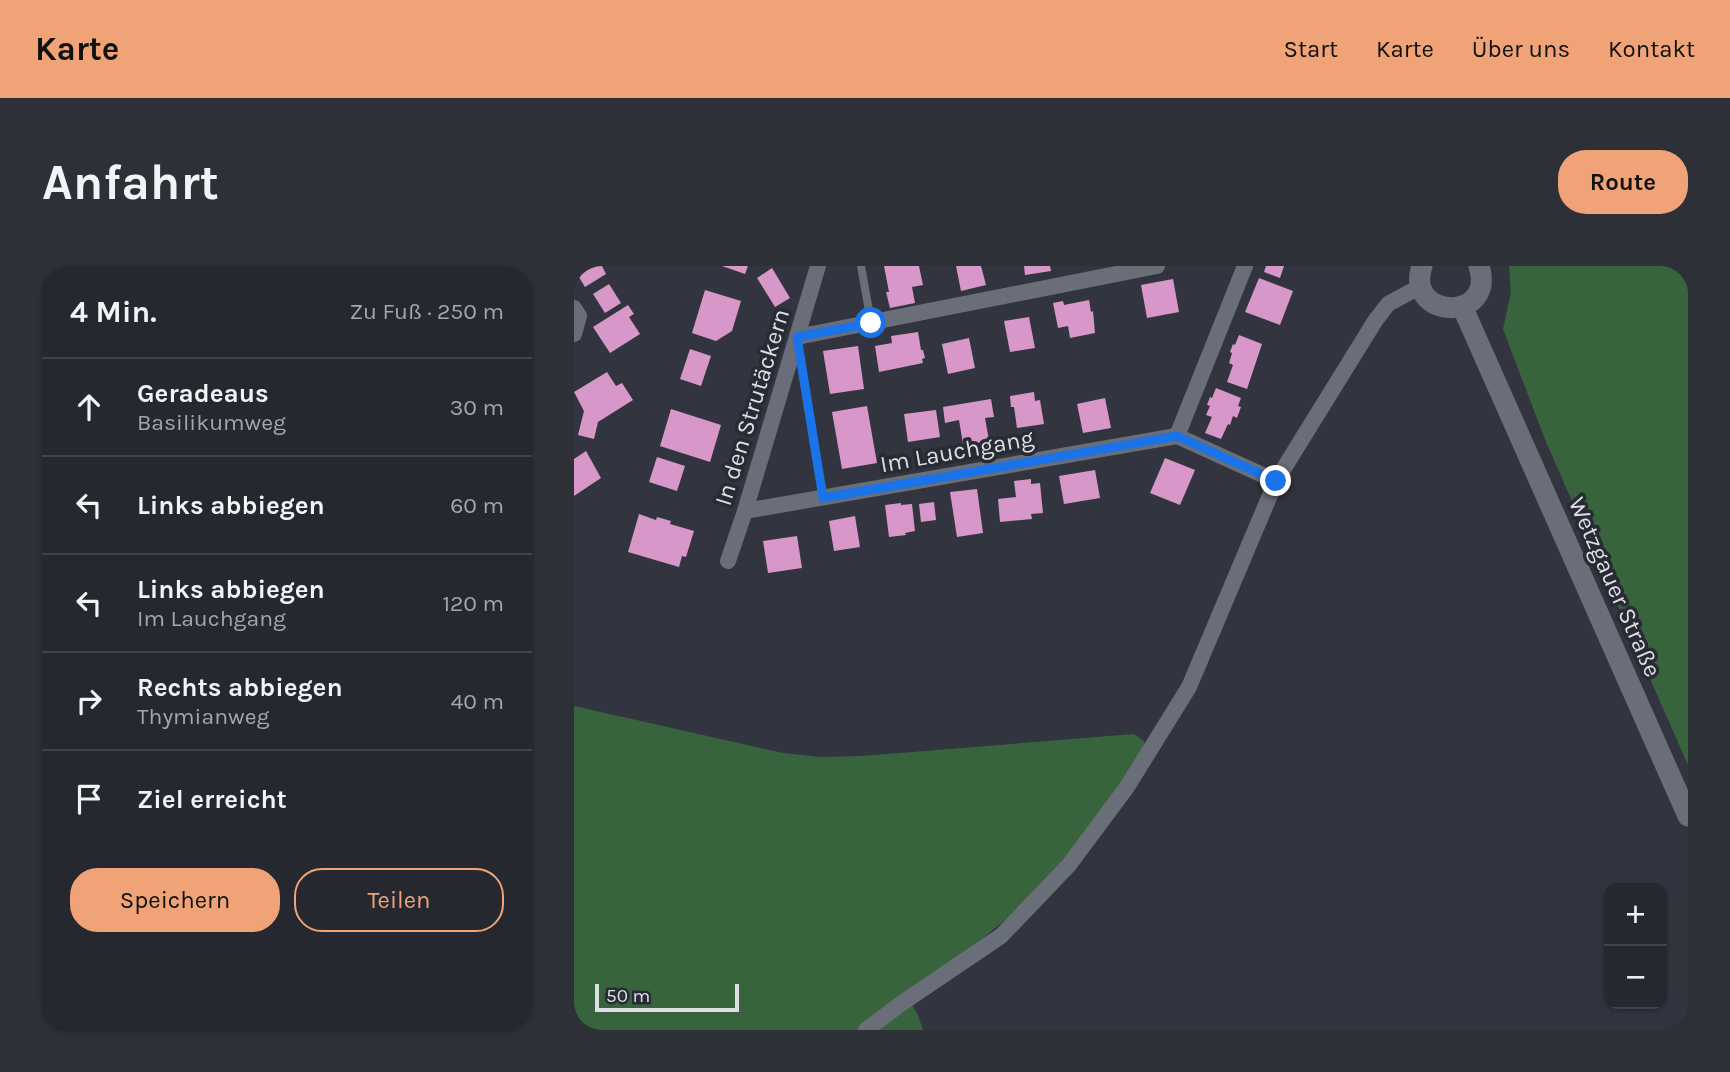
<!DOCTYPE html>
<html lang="de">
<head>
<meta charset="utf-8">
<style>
  body { margin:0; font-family:Karla,sans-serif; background:#2e3037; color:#f1f3f6 }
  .controls { position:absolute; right:21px; bottom:21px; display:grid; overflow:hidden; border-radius:14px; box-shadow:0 2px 5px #0004 }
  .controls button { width:63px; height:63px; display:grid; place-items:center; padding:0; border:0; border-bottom:2px solid #42444b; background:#26282f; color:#f1f3f6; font:35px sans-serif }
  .scale { position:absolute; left:21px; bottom:18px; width:144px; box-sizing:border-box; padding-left:7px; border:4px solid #dddfe5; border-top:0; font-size:19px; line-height:24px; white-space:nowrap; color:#dddfe5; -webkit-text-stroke:5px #282b34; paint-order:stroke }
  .stop { position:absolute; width:21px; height:21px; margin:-16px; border:5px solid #1a73e8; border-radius:50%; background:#fff }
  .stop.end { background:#1a73e8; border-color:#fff; box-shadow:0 2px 7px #0008 }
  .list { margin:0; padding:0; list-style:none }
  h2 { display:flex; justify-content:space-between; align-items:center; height:91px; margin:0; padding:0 28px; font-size:30px }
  h2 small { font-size:23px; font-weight:400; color:#a4a6aa }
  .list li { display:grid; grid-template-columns:46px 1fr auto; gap:21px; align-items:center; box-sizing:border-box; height:98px; padding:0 28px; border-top:2px solid #42444b }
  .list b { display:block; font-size:26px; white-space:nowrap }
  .list p { margin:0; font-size:23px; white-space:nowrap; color:#a4a6aa }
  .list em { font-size:23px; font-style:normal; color:#a4a6aa }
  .actions { display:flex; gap:14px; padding:21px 28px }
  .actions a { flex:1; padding:16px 0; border:2px solid #efa377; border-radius:28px; text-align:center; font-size:24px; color:#efa377 }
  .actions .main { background:#efa377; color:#111 }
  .icon { flex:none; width:38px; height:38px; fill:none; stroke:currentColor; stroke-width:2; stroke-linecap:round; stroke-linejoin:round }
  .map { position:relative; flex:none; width:1114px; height:764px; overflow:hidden; border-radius:28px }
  header { display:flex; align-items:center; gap:42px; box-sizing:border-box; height:98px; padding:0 35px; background:#efa377; color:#111 }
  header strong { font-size:33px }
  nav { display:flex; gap:38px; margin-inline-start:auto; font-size:24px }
  .intro { display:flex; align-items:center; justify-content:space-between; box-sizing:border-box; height:168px; padding:0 42px }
  h1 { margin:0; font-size:49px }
  .button { padding:18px 32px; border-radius:28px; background:#efa377; color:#111; font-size:24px; font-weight:700 }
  main { display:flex; gap:42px; padding:0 42px }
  aside { flex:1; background:#26282f; border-radius:28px; box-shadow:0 2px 5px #0004 }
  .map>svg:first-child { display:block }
  .green { fill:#38643d }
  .building { fill:#d798c9 }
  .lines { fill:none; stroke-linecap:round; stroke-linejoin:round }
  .lane { stroke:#6a6e79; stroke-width:8 }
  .street { stroke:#6a6e79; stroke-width:16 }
  .secondary { stroke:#6a6e79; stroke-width:21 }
  .route { stroke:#1a73e8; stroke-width:9 }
  .labels { text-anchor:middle; stroke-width:7; stroke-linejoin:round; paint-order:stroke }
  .street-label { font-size:24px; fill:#dddfe5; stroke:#282b34 }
</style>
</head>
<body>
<header>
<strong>Karte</strong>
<nav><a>Start</a><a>Karte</a><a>Über uns</a><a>Kontakt</a></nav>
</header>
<div class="intro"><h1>Anfahrt</h1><a class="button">Route</a></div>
<main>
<aside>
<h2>4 Min.<small>Zu Fuß · 250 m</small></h2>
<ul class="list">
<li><svg class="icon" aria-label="ahead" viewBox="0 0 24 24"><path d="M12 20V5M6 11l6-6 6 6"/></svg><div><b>Geradeaus</b><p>Basilikumweg</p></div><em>30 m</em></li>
<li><svg class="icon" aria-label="left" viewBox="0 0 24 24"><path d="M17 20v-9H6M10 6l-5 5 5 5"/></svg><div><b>Links abbiegen</b></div><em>60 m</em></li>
<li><svg class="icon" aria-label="left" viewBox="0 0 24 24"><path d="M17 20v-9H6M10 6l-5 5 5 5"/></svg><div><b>Links abbiegen</b><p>Im Lauchgang</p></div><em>120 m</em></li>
<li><svg class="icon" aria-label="right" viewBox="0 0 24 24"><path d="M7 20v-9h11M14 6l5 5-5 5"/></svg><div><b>Rechts abbiegen</b><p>Thymianweg</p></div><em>40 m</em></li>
<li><svg class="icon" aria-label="arrive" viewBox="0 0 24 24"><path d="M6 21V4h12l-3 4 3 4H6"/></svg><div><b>Ziel erreicht</b></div></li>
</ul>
<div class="actions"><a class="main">Speichern</a><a>Teilen</a></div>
</aside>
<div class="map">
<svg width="1114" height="764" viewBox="0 0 1114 764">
  <rect width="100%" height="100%" fill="#32353f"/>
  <g class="green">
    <polygon points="935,0 1114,0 1114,499 972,176 929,63 937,26"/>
    <polygon points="0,440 209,487 246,491 288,490 560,468 570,475 571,482 520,557 462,626 430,655 393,685 331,726 344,749 349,764 0,764"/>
  </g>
  <g class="building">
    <polygon points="0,0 28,0 32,8 11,21 0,3"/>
    <polygon points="148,0 174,0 171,8"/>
    <polygon points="310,0 345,0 349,19 338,21 341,37 316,42 312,26 315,26"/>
    <polygon points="382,0 407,0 412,19 387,25"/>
    <polygon points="450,0 476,0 477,5 451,9"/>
    <polygon points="692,0 710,0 706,12 690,6"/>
    <polygon points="198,2 216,32 201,41 183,12"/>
    <polygon points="685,12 719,25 706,59 671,46"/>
    <polygon points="599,13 605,46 573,52 567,19"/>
    <polygon points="35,18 47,37 31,47 19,28"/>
    <polygon points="131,24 167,35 158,65 142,75 118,67"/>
    <polygon points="515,34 517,46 519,45 521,67 496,72 494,60 484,62 479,37 489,35 490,39"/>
    <polygon points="54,39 60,48 55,51 66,68 36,87 19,61"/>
    <polygon points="455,51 461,82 436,86 430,55"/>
    <polygon points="344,66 347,84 349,84 351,92 348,93 349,97 305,106 301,80 318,77 317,70"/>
    <polygon points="665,69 688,78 673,123 653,116 659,99 655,97 658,87 656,86 659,78 661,79"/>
    <polygon points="395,72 401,102 374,108 368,78"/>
    <polygon points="284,80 290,123 256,128 249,85"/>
    <polygon points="116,83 137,90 127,120 106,113"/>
    <polygon points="33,106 42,120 48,117 59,134 24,156 20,173 4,169 10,145 0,126"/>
    <polygon points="642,122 667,132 664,140 667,141 663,152 659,150 656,159 654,158 647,173 631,167 638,151 632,149 636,140 633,139 636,131 638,132"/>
    <polygon points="460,126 461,135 466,134 470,158 443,162 440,141 437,141 436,130"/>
    <polygon points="531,132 537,162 509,167 503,138"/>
    <polygon points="417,133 420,151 411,152 416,180 390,184 385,154 371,157 369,141"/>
    <polygon points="293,140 303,197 268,203 258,146"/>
    <polygon points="97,143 147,159 136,196 86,180"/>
    <polygon points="362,144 366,171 334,176 330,148"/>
    <polygon points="12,185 27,212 0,230 0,193"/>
    <polygon points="83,191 111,200 103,225 75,216"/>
    <polygon points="591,192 621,204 606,239 576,227"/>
    <polygon points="521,204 526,232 490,238 485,210"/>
    <polygon points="457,213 457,218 466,217 469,247 457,248 458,253 426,256 424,233 442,231 440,215"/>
    <polygon points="403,223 409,267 383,271 376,226"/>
    <polygon points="360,236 362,254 347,256 345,238"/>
    <polygon points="327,237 327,239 338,238 341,265 331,267 332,269 315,271 311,239"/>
    <polygon points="65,248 82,254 83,251 97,255 96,258 120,265 112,291 108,290 105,301 54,286"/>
    <polygon points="281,250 286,281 260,285 255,255"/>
    <polygon points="223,270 228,302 194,307 189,275"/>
  </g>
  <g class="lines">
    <g class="lane">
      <polyline points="287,0 297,56"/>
      <polyline points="224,79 249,232"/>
    </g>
    <g class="street">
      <polyline points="0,42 5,50 0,68"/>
      <polyline points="223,71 583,0"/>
      <polyline points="603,170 671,0"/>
      <polyline points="603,170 702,215"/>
      <polyline points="171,245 603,170"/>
      <polyline points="154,295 171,245 244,0"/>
      <polyline points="292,764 328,737 427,670 495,599 553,521 615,421 702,215 801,55 814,38 847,20"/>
    </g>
    <g class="secondary">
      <path d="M848 0C830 54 923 57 905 0"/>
      <polyline points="888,40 1114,550"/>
    </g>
  </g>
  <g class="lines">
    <polyline class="route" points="297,57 223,71 249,232 603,170 702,215"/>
  </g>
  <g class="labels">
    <g class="street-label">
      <text transform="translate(178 141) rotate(-73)" y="8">In den Strutäckern</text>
      <text transform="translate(383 185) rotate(-10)" y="8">Im Lauchgang</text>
      <text transform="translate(1041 321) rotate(66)" y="8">Wetzgauer Straße</text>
    </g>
  </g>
</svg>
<div class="controls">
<button>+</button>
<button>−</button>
</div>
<div class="scale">50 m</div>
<div class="stop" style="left:297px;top:57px"></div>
<div class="stop end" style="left:702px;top:215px"></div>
</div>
</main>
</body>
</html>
